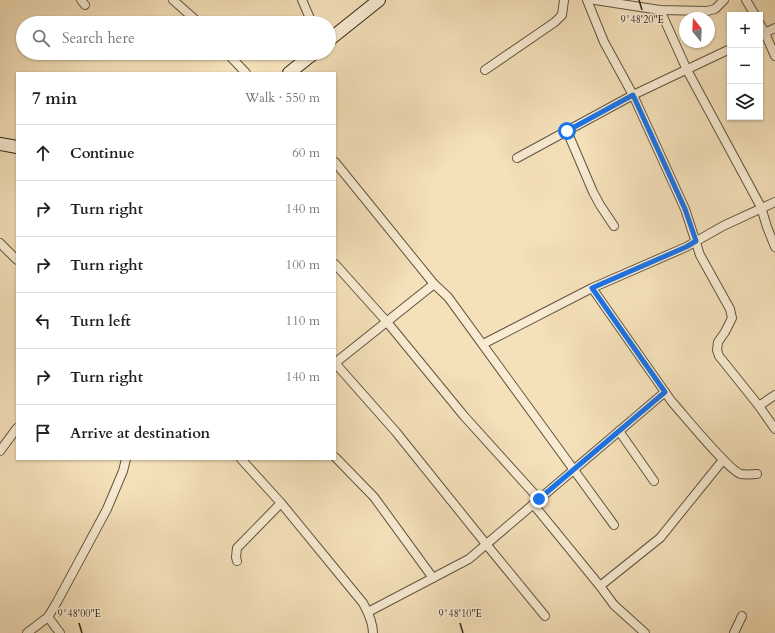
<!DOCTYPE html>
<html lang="en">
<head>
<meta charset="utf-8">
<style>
  body { margin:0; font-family:Cardo,serif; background:#f6f6f6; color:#222 }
  .controls { position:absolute; right:12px; top:12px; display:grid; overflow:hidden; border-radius:0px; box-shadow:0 1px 3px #0004 }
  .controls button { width:36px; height:36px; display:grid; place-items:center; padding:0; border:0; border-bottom:1px solid #e0e0e0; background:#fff; color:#222; font:20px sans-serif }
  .compass { position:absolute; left:679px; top:12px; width:36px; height:36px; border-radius:50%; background:#fff; box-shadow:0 1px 3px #0004; rotate:342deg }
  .stop { position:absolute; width:12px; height:12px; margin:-9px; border:3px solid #1a73e8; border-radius:50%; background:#fff }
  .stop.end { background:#1a73e8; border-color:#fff; box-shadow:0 1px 4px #0008 }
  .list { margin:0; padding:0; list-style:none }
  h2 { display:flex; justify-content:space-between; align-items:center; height:52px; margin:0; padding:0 16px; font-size:17px }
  h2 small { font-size:13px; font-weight:400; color:#767676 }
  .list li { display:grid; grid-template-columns:26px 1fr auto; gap:12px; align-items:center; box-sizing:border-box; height:56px; padding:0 16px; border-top:1px solid #e0e0e0 }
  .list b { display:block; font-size:15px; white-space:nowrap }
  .list em { font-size:13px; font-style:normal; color:#767676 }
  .icon { flex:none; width:22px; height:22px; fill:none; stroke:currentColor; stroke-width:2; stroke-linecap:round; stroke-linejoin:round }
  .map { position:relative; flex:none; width:775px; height:633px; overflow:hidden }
  .search { position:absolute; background:#fff; box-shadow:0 1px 3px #0004; left:16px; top:16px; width:320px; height:44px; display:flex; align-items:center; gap:10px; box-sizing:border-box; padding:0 14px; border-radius:22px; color:#767676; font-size:15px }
  .panel { position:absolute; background:#fff; box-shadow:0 1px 3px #0004; left:16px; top:72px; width:320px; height:388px; border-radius:0px }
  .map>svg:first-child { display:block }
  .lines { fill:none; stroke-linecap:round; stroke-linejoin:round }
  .street-casing { stroke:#615441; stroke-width:10 }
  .secondary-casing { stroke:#302519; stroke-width:14 }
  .street { stroke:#f8ebd2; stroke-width:8 }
  .secondary { stroke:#f8ebd2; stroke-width:12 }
  .route { stroke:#1a73e8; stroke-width:5 }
  .ticks { fill:none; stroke:#302519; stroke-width:1.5 }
  .ticks-label { font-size:10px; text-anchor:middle; fill:#302519; stroke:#f8ebd2; stroke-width:3.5; stroke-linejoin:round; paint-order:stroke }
</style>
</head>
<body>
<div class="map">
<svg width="775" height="633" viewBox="0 0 775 633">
  <rect width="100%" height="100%" fill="#f4e0b9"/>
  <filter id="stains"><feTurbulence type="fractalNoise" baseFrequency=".005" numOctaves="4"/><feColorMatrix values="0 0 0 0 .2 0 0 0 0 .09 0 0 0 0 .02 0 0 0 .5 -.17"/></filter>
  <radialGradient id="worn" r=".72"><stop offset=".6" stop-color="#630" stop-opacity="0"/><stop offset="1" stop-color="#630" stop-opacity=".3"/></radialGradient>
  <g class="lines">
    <defs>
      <g id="street">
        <polyline points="81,0 85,5"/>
        <polyline points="173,0 199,23"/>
        <polyline points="302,0 312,23"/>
        <polyline points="587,0 604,42 633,95 685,209 700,255 730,309 732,318 725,332 718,342 717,350 719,356 759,406 775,429"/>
        <polyline points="595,0 660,10 707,11 715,9 724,0"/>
        <polyline points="746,0 755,15"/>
        <polyline points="660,10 687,70 761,207 767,227 775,247"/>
        <polyline points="760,24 765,33 775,56"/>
        <polyline points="760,35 775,28"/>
        <polyline points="227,53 246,73"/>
        <polyline points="485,70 555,22 562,15 564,0"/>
        <polyline points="567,131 593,192 600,205 614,226"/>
        <polyline points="517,158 633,95 730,49"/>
        <polyline points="335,162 434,284 448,297 614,525"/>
        <polyline points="0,243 17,260"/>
        <polyline points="335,264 387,322 464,416 539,499"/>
        <path d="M592 288 672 402C683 414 729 471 741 474 746 475 752 474 757 474"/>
        <polyline points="483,344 592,288 686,247 723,226 775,202"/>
        <polyline points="335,363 396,432 486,544 545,616"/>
        <polyline points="335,363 434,284"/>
        <polyline points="759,406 775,395"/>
        <polyline points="619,431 654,481"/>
        <polyline points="0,451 17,428"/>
        <polyline points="335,457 374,497 433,578"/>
        <path d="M241 459 281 503 363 603C368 612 373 622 373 633"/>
        <polyline points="533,504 600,586 614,605 645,633"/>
        <polyline points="237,561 236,557 237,548 281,503"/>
        <polyline points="600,586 660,538 723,460"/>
        <polyline points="368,612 469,559 665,392"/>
        <polyline points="48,617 60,633"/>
        <polyline points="27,633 48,617 57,602 107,509 123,471 126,459"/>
        <polyline points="734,633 742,616"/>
      </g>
      <g id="secondary">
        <polyline points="329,40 379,0"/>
        <polyline points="289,73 314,53"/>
        <polyline points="0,144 17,147"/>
      </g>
    </defs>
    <use href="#street" class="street-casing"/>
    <use href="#secondary" class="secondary-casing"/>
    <use href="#street" class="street"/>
    <use href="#secondary" class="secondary"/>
  </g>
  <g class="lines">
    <polyline class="route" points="539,499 665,392 592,288 686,247 696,241 685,209 633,95 567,131"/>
  </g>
  <path class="ticks" d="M639 0 642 10M79 623 82 633M460 623 463 633"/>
  <g class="ticks-label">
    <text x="642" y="23">9°48'20"E</text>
    <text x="79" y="617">9°48'00"E</text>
    <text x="460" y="617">9°48'10"E</text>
  </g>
  <rect width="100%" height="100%" filter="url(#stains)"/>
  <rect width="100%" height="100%" fill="url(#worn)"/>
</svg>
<div class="controls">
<button>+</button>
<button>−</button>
<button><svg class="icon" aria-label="layers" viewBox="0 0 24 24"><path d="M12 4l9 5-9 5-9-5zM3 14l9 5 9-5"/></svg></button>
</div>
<svg class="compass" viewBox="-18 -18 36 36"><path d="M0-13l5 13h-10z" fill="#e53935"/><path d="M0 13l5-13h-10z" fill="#767676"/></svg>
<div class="stop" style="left:567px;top:131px"></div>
<div class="stop end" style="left:539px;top:499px"></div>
<div class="search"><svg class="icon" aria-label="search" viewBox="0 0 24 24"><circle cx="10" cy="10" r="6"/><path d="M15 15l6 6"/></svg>Search here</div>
<section class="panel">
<h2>7 min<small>Walk · 550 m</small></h2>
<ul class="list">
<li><svg class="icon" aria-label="ahead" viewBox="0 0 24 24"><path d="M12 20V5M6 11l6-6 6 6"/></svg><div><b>Continue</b></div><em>60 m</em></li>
<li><svg class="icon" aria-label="right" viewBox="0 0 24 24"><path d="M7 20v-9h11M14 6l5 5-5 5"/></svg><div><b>Turn right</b></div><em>140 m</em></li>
<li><svg class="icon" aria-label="right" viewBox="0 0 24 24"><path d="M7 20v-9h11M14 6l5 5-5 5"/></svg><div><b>Turn right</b></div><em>100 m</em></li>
<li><svg class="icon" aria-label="left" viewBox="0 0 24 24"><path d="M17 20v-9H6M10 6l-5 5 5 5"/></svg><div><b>Turn left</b></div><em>110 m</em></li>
<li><svg class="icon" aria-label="right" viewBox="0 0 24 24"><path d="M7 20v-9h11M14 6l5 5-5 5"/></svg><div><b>Turn right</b></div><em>140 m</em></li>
<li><svg class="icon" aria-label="arrive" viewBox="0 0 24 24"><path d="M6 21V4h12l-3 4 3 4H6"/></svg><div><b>Arrive at destination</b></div></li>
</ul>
</section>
</div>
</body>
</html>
